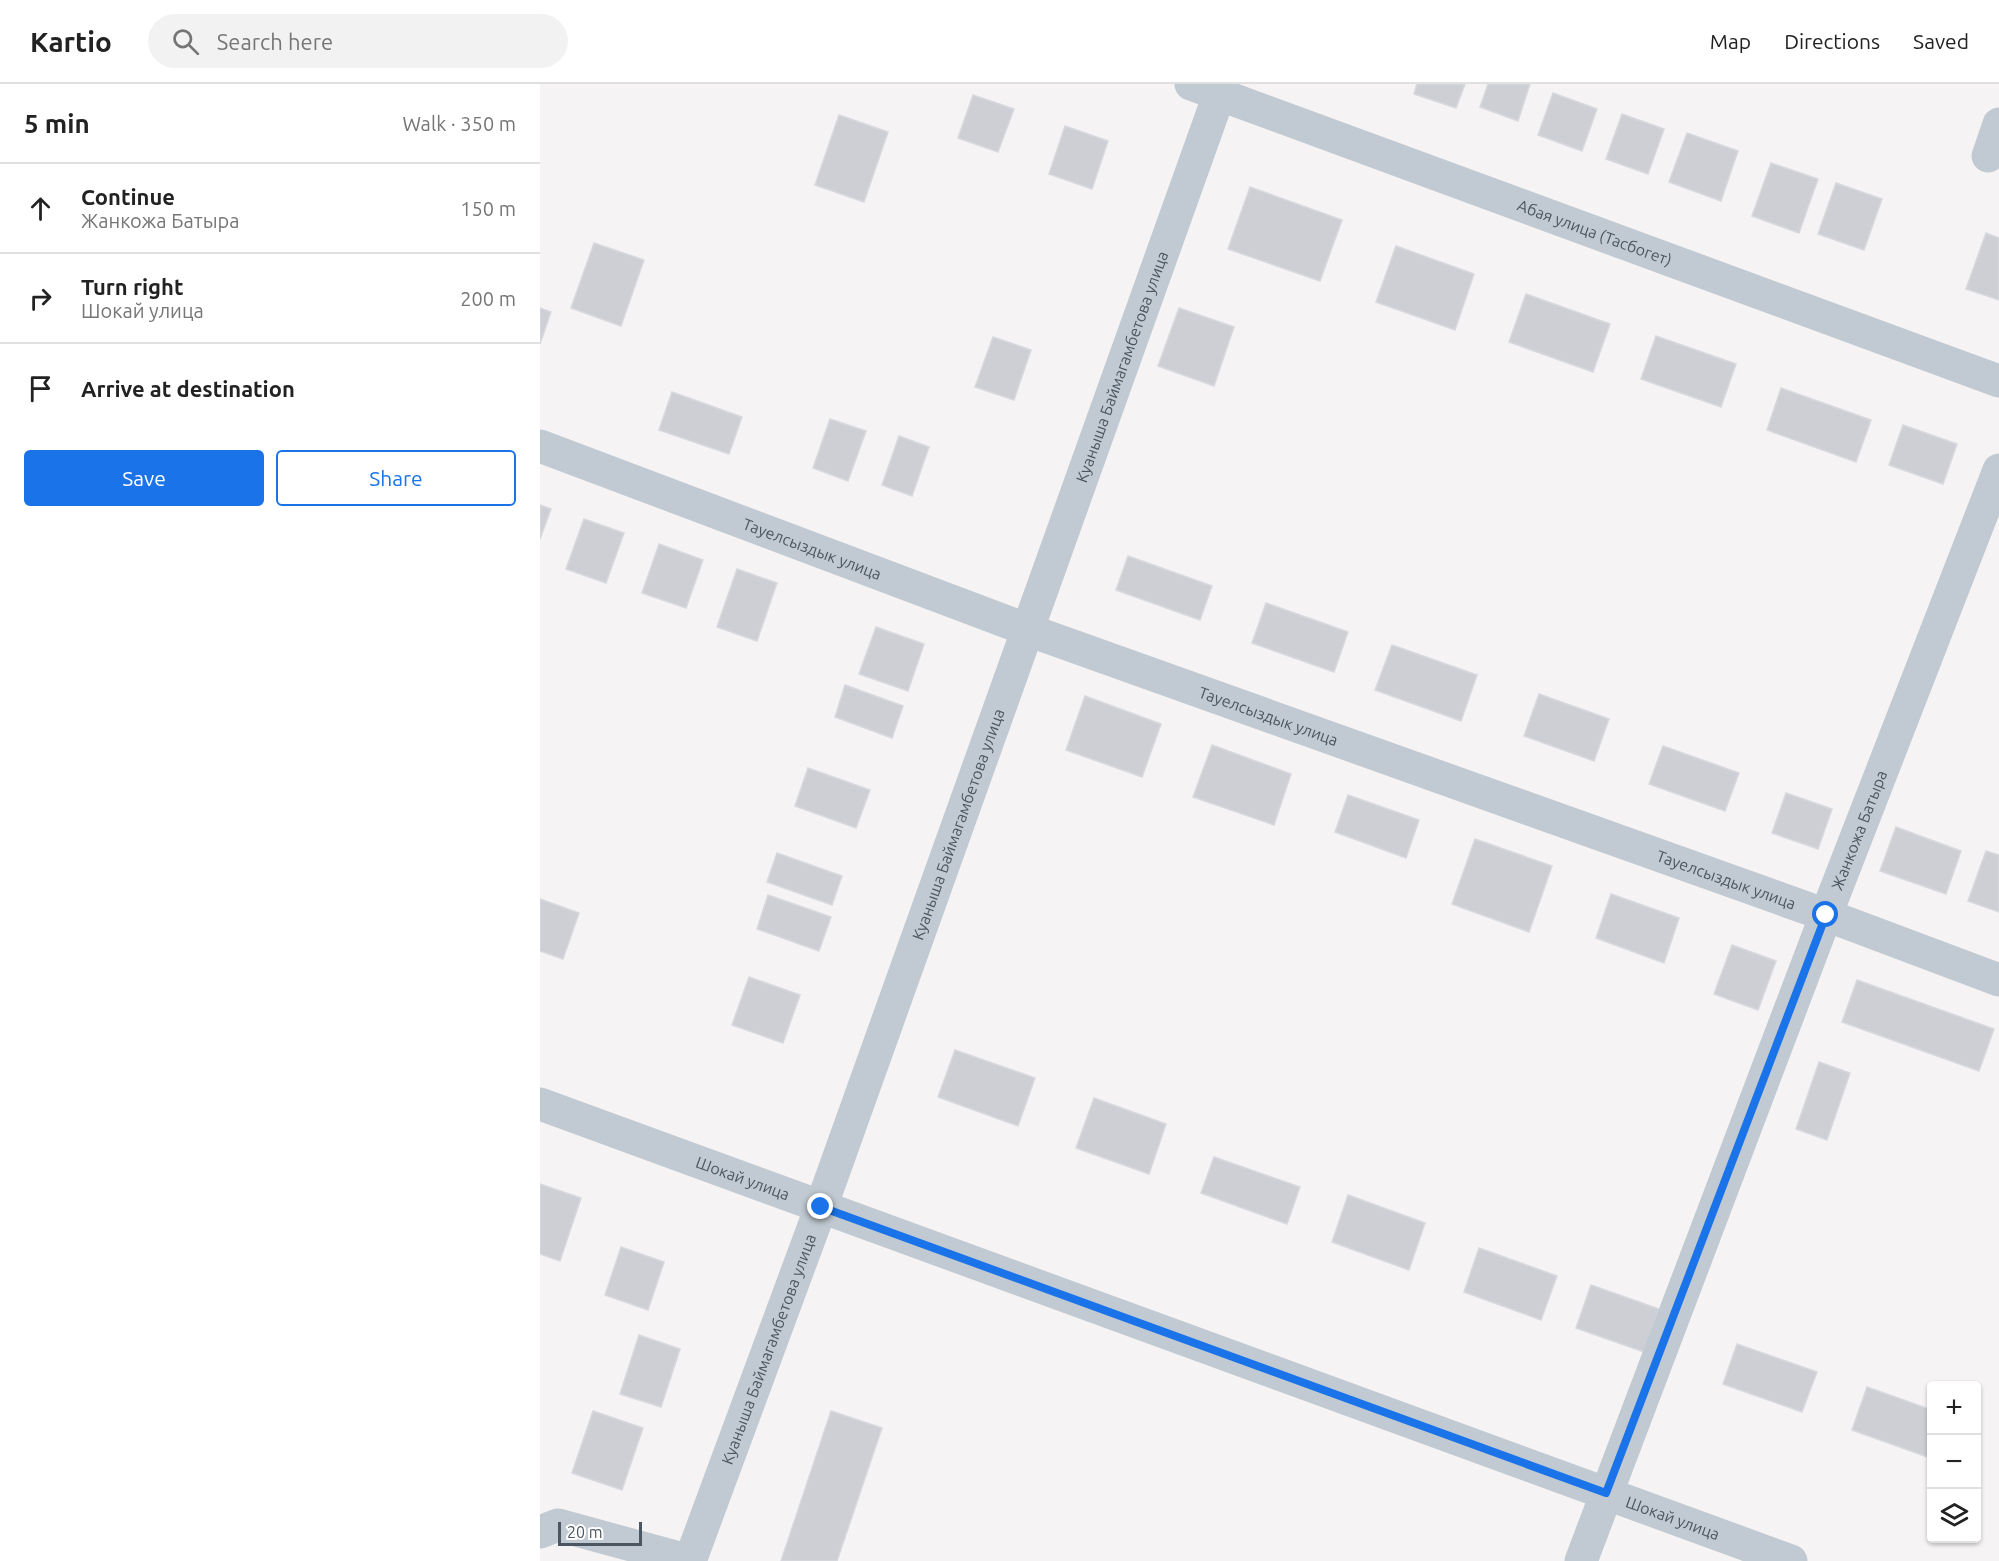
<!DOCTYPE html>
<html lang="en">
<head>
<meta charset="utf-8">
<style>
  body { margin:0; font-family:Ubuntu,sans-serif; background:#f2f2f2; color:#222 }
  .controls { position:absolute; right:18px; bottom:18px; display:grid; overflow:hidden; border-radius:6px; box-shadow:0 2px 4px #0004 }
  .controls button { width:54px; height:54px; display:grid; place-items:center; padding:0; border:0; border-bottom:2px solid #e0e0e0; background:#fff; color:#222; font:30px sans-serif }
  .scale { position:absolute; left:18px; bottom:15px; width:84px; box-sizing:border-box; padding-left:6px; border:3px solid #4a5661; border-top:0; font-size:16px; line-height:21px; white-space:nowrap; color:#4a5661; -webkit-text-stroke:4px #fff; paint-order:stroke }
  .stop { position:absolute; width:18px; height:18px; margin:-14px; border:4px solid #1a73e8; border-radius:50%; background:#fff }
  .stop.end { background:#1a73e8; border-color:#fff; box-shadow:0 2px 6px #0008 }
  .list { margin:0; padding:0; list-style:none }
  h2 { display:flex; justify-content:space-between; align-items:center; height:78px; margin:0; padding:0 24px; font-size:26px }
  h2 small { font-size:20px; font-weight:400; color:#767676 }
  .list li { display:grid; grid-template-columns:39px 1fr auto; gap:18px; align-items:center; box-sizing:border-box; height:90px; padding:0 24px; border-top:2px solid #e0e0e0 }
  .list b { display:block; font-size:22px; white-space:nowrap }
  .list p { margin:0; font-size:20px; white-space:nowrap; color:#767676 }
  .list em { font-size:20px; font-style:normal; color:#767676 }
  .actions { display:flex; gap:12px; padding:18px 24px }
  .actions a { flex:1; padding:14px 0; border:2px solid #1a73e8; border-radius:6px; text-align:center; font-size:21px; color:#1a73e8 }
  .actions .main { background:#1a73e8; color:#fff }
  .icon { flex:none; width:33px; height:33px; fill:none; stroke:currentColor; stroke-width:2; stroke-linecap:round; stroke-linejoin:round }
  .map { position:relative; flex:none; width:1459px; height:1477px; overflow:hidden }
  header { display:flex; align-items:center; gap:36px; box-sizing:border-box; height:84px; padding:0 30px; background:#fff; border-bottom:2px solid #e0e0e0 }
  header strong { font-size:28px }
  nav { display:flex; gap:33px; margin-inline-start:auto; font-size:21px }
  .search { width:420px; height:54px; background:#f2f2f2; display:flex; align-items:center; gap:15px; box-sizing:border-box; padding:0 21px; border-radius:33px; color:#767676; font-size:22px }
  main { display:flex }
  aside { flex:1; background:#fff }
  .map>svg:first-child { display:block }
  .building { fill:#cdcfd5; stroke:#d7d9de; stroke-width:1.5 }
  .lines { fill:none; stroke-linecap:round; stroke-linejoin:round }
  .minor { stroke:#c1cad2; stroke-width:33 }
  .route { stroke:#1a73e8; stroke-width:8 }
  .labels { text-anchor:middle; stroke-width:6; stroke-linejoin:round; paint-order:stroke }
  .street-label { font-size:16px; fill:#4a5661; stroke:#fff }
</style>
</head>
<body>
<header>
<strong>Kartio</strong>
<div class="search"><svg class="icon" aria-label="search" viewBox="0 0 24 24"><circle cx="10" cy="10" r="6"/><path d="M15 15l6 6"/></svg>Search here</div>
<nav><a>Map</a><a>Directions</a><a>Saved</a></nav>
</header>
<main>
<aside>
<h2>5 min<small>Walk · 350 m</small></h2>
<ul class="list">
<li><svg class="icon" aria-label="ahead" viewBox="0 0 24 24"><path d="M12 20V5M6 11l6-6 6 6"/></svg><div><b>Continue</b><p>Жанкожа Батыра</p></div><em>150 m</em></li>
<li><svg class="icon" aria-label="right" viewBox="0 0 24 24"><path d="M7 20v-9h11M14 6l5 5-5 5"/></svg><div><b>Turn right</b><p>Шокай улица</p></div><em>200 m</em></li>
<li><svg class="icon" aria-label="arrive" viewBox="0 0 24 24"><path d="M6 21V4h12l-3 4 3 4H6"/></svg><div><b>Arrive at destination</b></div></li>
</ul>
<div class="actions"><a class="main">Save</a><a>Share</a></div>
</aside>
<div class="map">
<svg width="1459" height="1477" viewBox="0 0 1459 1477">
  <rect width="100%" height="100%" fill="#f5f3f3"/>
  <g class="building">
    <polygon points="877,0 925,0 916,24 874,10"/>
    <polygon points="948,0 990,0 978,37 940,23"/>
    <polygon points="1013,9 1057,25 1042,67 998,51"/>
    <polygon points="433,11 474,25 458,68 418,54"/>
    <polygon points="1082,30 1124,45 1108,90 1066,75"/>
    <polygon points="299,31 348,48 324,118 275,101"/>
    <polygon points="525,42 568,57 552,105 509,90"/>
    <polygon points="1147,49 1198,67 1181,117 1129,98"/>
    <polygon points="1231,79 1278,95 1259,149 1212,132"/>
    <polygon points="1296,99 1342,115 1324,166 1278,150"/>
    <polygon points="710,103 802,136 780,197 688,165"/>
    <polygon points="1446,149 1459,154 1459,216 1426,205"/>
    <polygon points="54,159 104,176 81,242 31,224"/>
    <polygon points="856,162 934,190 915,246 836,218"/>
    <polygon points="986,210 1070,240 1053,288 969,258"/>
    <polygon points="0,224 11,228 0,260"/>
    <polygon points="639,224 694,243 674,302 618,282"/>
    <polygon points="1116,252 1196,280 1181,323 1101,295"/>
    <polygon points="453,253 491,266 474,316 435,303"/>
    <polygon points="1241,304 1331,336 1316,378 1227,346"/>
    <polygon points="132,308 202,333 189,370 119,346"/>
    <polygon points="290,335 326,347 308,397 273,384"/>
    <polygon points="1363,341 1417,360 1403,400 1349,381"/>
    <polygon points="359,352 389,363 372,412 342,401"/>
    <polygon points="0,421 11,425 0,455"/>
    <polygon points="44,435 84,449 66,499 26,485"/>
    <polygon points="119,460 163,476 146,524 102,509"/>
    <polygon points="588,472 672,502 660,536 576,506"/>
    <polygon points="197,485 237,499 217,557 177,543"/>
    <polygon points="726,519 808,548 794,588 712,559"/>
    <polygon points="336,543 384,560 368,607 319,590"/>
    <polygon points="852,561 937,591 921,637 835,606"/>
    <polygon points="305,601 363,622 352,654 295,633"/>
    <polygon points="999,610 1069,635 1054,677 984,652"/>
    <polygon points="545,612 621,640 602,693 526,666"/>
    <polygon points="672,661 751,690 734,741 653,713"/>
    <polygon points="1123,662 1199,689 1185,727 1109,700"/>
    <polygon points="268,684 330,706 316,744 255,722"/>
    <polygon points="1246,709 1292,725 1278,765 1232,749"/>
    <polygon points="808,711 879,736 866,774 795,748"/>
    <polygon points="1356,743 1421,767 1406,810 1340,787"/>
    <polygon points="935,755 1012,782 989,848 912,820"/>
    <polygon points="1446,767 1459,771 1459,828 1428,817"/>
    <polygon points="237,769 302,792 292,821 227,798"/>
    <polygon points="1071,810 1139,834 1124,879 1056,854"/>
    <polygon points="228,811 291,833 279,867 217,845"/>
    <polygon points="0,815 39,829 23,875 0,867"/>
    <polygon points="1192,861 1236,877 1218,926 1174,910"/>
    <polygon points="209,893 260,911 243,959 192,941"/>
    <polygon points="1317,896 1454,945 1439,987 1302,938"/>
    <polygon points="415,966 495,994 478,1042 398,1013"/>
    <polygon points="1279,978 1310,989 1287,1056 1256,1045"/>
    <polygon points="554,1014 626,1040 609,1090 536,1064"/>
    <polygon points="674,1073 760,1103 747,1140 661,1109"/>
    <polygon points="0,1100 41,1114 20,1177 0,1170"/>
    <polygon points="808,1111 885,1139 869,1186 792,1158"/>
    <polygon points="81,1163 124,1178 108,1226 65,1211"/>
    <polygon points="939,1164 1017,1192 1001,1236 924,1208"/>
    <polygon points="1051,1201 1119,1225 1104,1268 1036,1244"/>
    <polygon points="99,1251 140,1265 121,1323 80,1310"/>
    <polygon points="1197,1260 1277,1288 1262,1328 1183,1300"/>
    <polygon points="1327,1303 1392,1326 1390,1374 1312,1346"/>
    <polygon points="53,1327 103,1344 82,1406 32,1389"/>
    <polygon points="291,1327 342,1344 297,1477 241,1477"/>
  </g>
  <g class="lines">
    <g class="minor">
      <path id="s1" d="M651 0 1459 297"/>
      <polyline points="1448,72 1459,40"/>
      <path id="s2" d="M0 362 488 546 1286 831 1459 896"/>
      <path id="s3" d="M0 1020 1251 1477"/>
      <polyline points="0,1448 18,1441 150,1477"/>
      <path id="s4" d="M150 1477 281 1123 683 0"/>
      <path id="s5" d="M1041 1477 1286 831 1459 386"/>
    </g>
  </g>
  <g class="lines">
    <polyline class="route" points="281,1123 1066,1409 1286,831"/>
  </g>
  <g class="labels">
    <g class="street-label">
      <text dy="6" stroke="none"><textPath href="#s1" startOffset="430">Абая улица (Тасбогет)</textPath></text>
      <text dy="6" stroke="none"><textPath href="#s4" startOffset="1270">Куаныша Баймагамбетова улица</textPath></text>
      <text dy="6" stroke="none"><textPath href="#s2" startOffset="291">Тауелсыздык улица</textPath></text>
      <text dy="6" stroke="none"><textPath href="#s2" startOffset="777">Тауелсыздык улица</textPath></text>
      <text dy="6" stroke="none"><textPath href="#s4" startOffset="784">Куаныша Баймагамбетова улица</textPath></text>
      <text dy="6" stroke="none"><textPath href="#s5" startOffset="782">Жанкожа Батыра</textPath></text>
      <text dy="6" stroke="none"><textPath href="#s2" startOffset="1263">Тауелсыздык улица</textPath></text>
      <text dy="6" stroke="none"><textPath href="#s3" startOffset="216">Шокай улица</textPath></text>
      <text dy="6" stroke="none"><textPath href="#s4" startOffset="226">Куаныша Баймагамбетова улица</textPath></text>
      <text dy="6" stroke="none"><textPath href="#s3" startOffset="1206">Шокай улица</textPath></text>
    </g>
  </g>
</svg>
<div class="controls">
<button>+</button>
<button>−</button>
<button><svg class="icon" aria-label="layers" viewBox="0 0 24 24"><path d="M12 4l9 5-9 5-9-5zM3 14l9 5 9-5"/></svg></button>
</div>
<div class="scale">20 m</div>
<div class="stop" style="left:1286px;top:831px"></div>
<div class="stop end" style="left:281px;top:1123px"></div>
</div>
</main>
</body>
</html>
